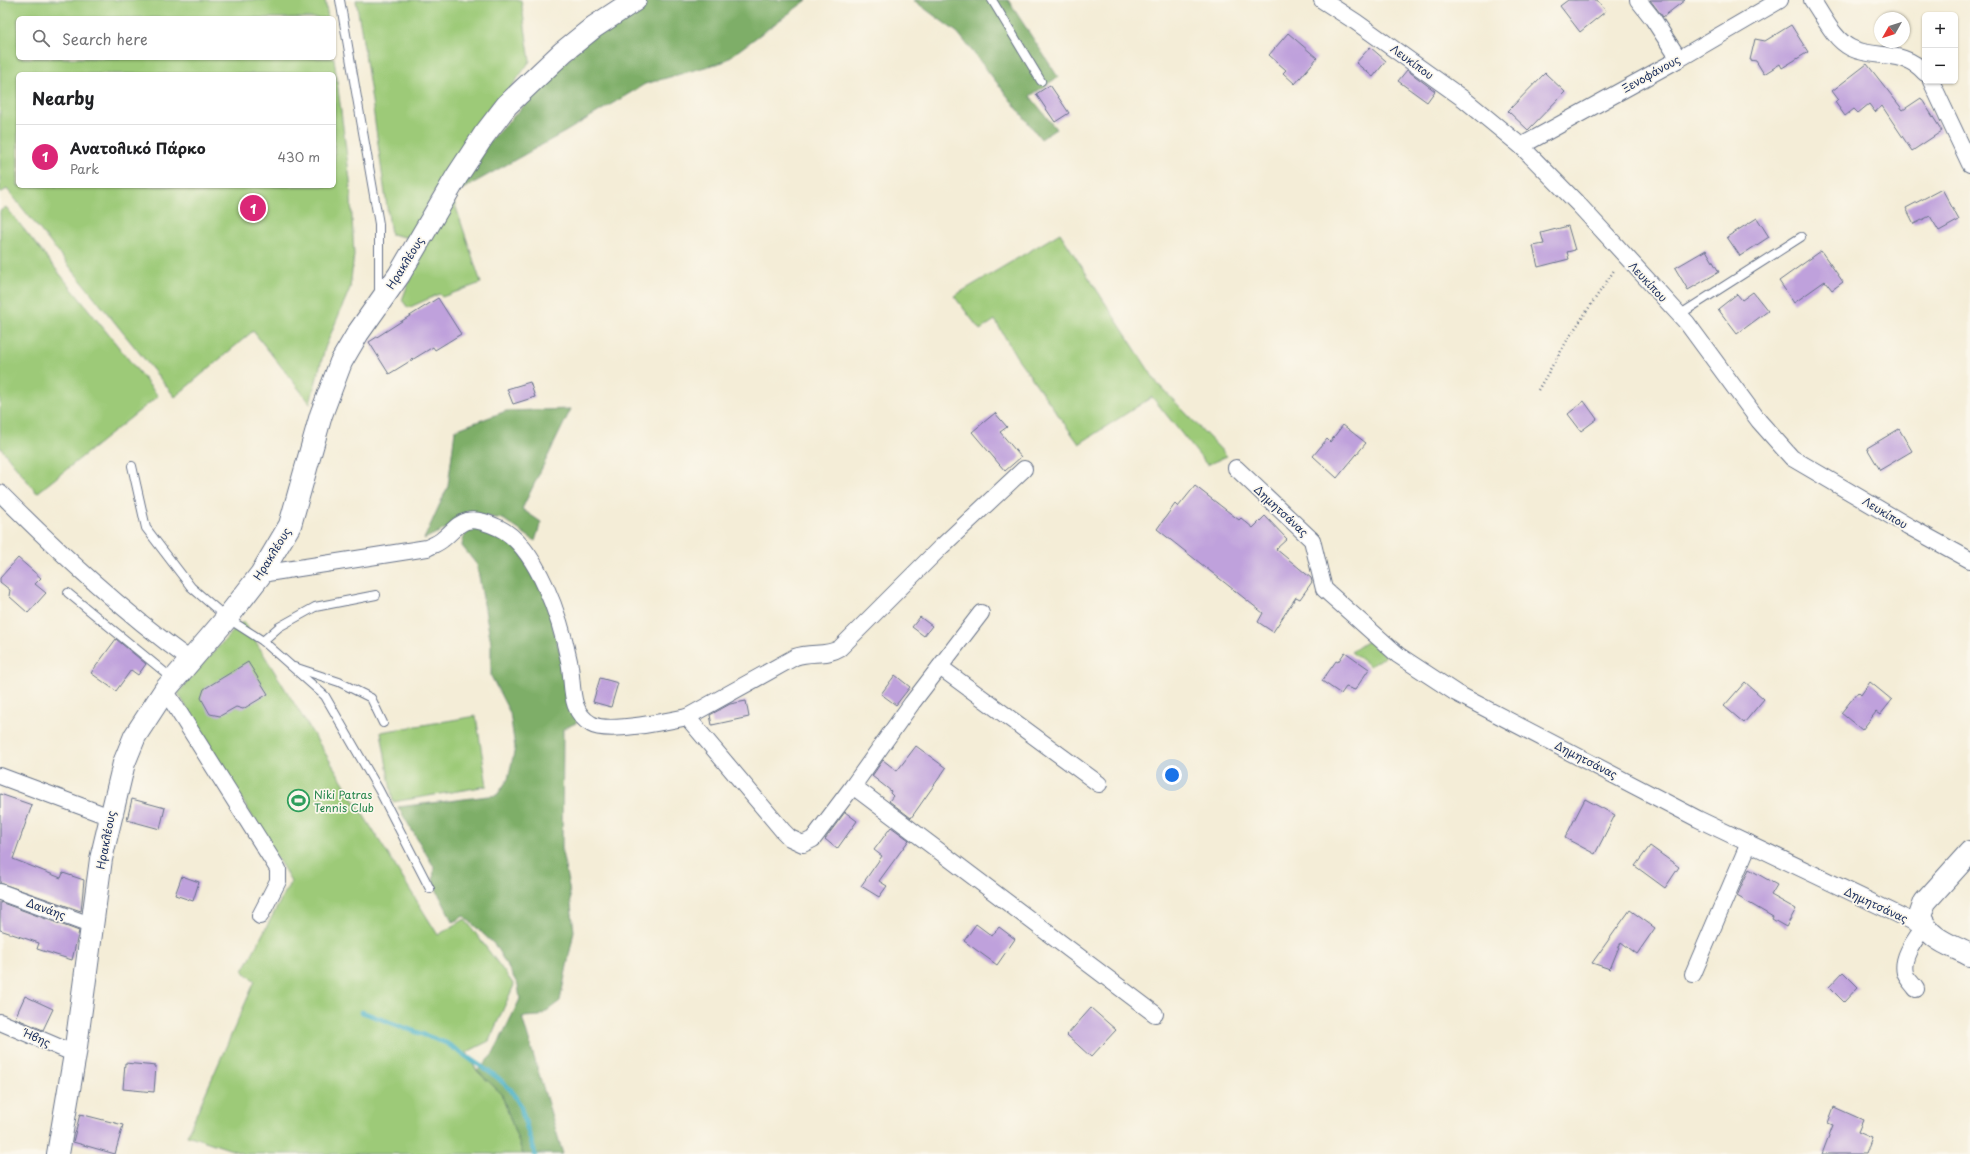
<!DOCTYPE html>
<html lang="en">
<head>
<meta charset="utf-8">
<style>
  body { margin:0; font-family:"Playpen Sans",sans-serif; background:#f6f6f6; color:#202124 }
  .controls { position:absolute; right:12px; top:12px; display:grid; overflow:hidden; border-radius:6px; box-shadow:0 1px 3px #0004 }
  .controls button { width:36px; height:36px; display:grid; place-items:center; padding:0; border:0; border-bottom:1px solid #e0e0e0; background:#fff; color:#202124; font:20px sans-serif }
  .compass { position:absolute; left:1874px; top:12px; width:36px; height:36px; border-radius:50%; background:#fff; box-shadow:0 1px 3px #0004; rotate:231deg }
  .you { position:absolute; left:1172px; top:775px; width:14px; height:14px; margin:-10px; border:3px solid #fff; border-radius:50%; background:#1a73e8; box-shadow:0 0 0 6px #1a73e833 }
  .badge { display:grid; place-items:center; width:26px; height:26px; border-radius:50%; background:#db2777; color:#fff; font-size:13px; font-weight:700 }
  .pin { position:absolute; translate:-50% -50%; border:2px solid #fff; box-shadow:0 1px 4px #0006 }
  .list { margin:0; padding:0; list-style:none }
  h2 { display:flex; justify-content:space-between; align-items:center; height:52px; margin:0; padding:0 16px; font-size:17px }
  h2 small { font-size:13px; font-weight:400; color:#757577 }
  .list li { display:grid; grid-template-columns:26px 1fr auto; gap:12px; align-items:center; box-sizing:border-box; height:64px; padding:0 16px; border-top:1px solid #e0e0e0 }
  .list b { display:block; font-size:15px; white-space:nowrap }
  .list p { margin:0; font-size:13px; white-space:nowrap; color:#757577 }
  .list em { font-size:13px; font-style:normal; color:#757577 }
  .icon { flex:none; width:22px; height:22px; fill:none; stroke:currentColor; stroke-width:2; stroke-linecap:round; stroke-linejoin:round }
  .map { position:relative; flex:none; width:1970px; height:1154px; overflow:hidden }
  .search { position:absolute; background:#fff; box-shadow:0 1px 3px #0004; left:16px; top:16px; width:320px; height:44px; display:flex; align-items:center; gap:10px; box-sizing:border-box; padding:0 14px; border-radius:6px; color:#757577; font-size:15px }
  .panel { position:absolute; background:#fff; box-shadow:0 1px 3px #0004; left:16px; top:72px; width:320px; height:116px; border-radius:6px }
  .map>svg:first-child { display:block }
  .green { fill:#9dca78; stroke:#5c7c6b; fill-rule:evenodd }
  .forest { fill:#7eae68; stroke:#4c6e63 }
  .lines { fill:none; stroke-linecap:round; stroke-linejoin:round }
  .stream { stroke:#45afc4; stroke-width:5 }
  .building { fill:#bfa1dc }
  .lane-casing { stroke:#677288; stroke-width:10 }
  .street-casing { stroke:#677288; stroke-width:18 }
  .secondary-casing { stroke:#677288; stroke-width:24 }
  .path { stroke:#677288; stroke-width:2.5; stroke-dasharray:1 3; stroke-linecap:butt }
  .lane { stroke:#fff; stroke-width:8 }
  .street { stroke:#fff; stroke-width:16 }
  .secondary { stroke:#fff; stroke-width:22 }
  .labels { text-anchor:middle; stroke-width:3.5; stroke-linejoin:round; paint-order:stroke }
  .street-label { font-size:11px; fill:#1b2f5e; stroke:#fbf7ec }
  .leisure-label { font-size:11px; fill:#27864d; stroke:#fbf7ec; text-anchor:start }
</style>
</head>
<body>
<div class="map">
<svg width="1970" height="1154" viewBox="0 0 1970 1154">
  <rect width="100%" height="100%" fill="#fbf7ec"/>
  <filter id="ink" filterUnits="userSpaceOnUse"><feTurbulence type="fractalNoise" baseFrequency=".025" numOctaves="2"/><feDisplacementMap in="SourceGraphic" scale="8" xChannelSelector="R" yChannelSelector="G"/><feConvolveMatrix kernelMatrix="1 2 1 2 8 2 1 2 1" color-interpolation-filters="sRGB"/></filter>
  <filter id="wash" filterUnits="userSpaceOnUse"><feTurbulence type="fractalNoise" baseFrequency=".012" numOctaves="4" result="noise"/><feDisplacementMap in="SourceGraphic" scale="16" xChannelSelector="R" yChannelSelector="G"/><feGaussianBlur stdDeviation="0.9" result="paint"/><feColorMatrix in="noise" values="0 0 0 0 0 0 0 0 0 0 0 0 0 0 0 0 0 1.4 0 .05"/><feComposite in="paint" operator="in"/></filter>
  <g filter="url(#wash)">
    <rect width="100%" height="100%" fill="#f4edd7"/>
    <g class="green">
      <path d="M0 0H325L328 18H18V58H334L350 180 354 255 350 288 325 348 310 403 253 331 175 397 7 189 0 193ZM18 74H334V186H18Z"/>
      <path d="M356 0H521L530 61 510 89 493 103 450 165 409 238 391 234C379 156 370 78 356 0Z"/>
      <polygon points="452,195 481,283 442,297 439,294 408,308 402,300 421,250"/>
      <polygon points="6,207 158,396 37,493 0,447 0,211"/>
      <polygon points="1060,233 1157,383 1227,456 1207,465 1152,397 1079,444 1016,356 995,320 980,330 954,296"/>
      <polygon points="243,621 438,935 465,919 514,985 489,1041 467,1052 477,1071 501,1093 523,1154 244,1154 187,1135 255,981 243,971 291,881 178,693 205,661"/>
      <polygon points="1369,640 1385,656 1370,666 1351,652"/>
      <polygon points="476,716 487,786 393,802 381,732"/>
    </g>
    <g class="forest">
      <polygon points="650,0 807,0 723,62 645,84 565,132 452,195 485,146 584,43"/>
      <polygon points="913,0 1008,0 1058,77 1030,96 1056,129 1041,139 958,33"/>
      <polygon points="571,409 522,509 541,522 535,541 503,519 475,515 424,539 448,486 455,430 506,411"/>
      <path d="M477 528 515 542 545 597 577 716 576 723 563 729 562 852 569 887 574 931 560 1001 540 1016 522 1017 563 1154H523L501 1093 477 1071 493 1054 520 999 518 985 495 945 464 916 453 922 433 883 434 867 398 807 497 795 508 779 515 748 510 713 491 676V643L477 565 462 546C463 535 467 531 477 528Z"/>
    </g>
    <g class="lines">
      <polyline class="stream" points="362,1012 446,1043 497,1077 511,1090 520,1105 535,1154"/>
    </g>
    <g id="blocks">
      <g class="building">
        <polygon points="1568,0 1597,0 1606,11 1580,32 1560,6"/>
        <polygon points="1650,0 1685,0 1663,17"/>
        <polygon points="1791,25 1808,52 1782,68 1780,64 1764,74 1756,61 1750,60 1755,39 1765,41"/>
        <polygon points="1288,33 1317,58 1295,84 1283,73 1286,70 1269,55"/>
        <polygon points="1370,47 1386,61 1373,77 1356,63"/>
        <polygon points="1867,64 1903,110 1921,98 1942,131 1912,151 1882,106 1875,112 1869,104 1858,113 1854,109 1845,116 1835,102 1838,99 1832,91"/>
        <polygon points="1407,70 1435,91 1427,102 1398,81"/>
        <polygon points="1545,73 1565,92 1528,130 1508,111"/>
        <polygon points="1050,85 1069,113 1055,122 1036,94"/>
        <polygon points="1942,189 1959,220 1939,231 1930,216 1914,224 1906,208"/>
        <polygon points="1757,218 1769,237 1740,256 1727,237"/>
        <polygon points="1568,226 1575,250 1567,252 1569,259 1538,267 1533,246 1544,244 1541,233"/>
        <polygon points="1706,250 1719,272 1688,290 1675,268"/>
        <polygon points="1821,251 1843,282 1832,290 1825,281 1794,303 1779,281"/>
        <polygon points="1753,292 1768,311 1737,334 1718,309 1737,294 1742,300"/>
        <polygon points="438,298 461,334 435,350 433,347 389,374 369,342"/>
        <polygon points="530,382 535,397 513,404 507,389"/>
        <polygon points="1584,401 1597,419 1581,431 1568,414"/>
        <polygon points="995,413 1007,427 1000,432 1021,457 1005,471 972,432"/>
        <polygon points="1343,425 1366,443 1337,478 1313,456 1327,439 1330,442"/>
        <polygon points="1899,429 1912,451 1880,470 1867,448"/>
        <polygon points="1195,486 1239,520 1241,518 1253,528 1265,516 1287,539 1276,549 1311,578 1312,582 1300,599 1296,597 1273,632 1258,622 1263,613 1157,529 1175,504 1178,507"/>
        <polygon points="18,558 41,578 35,584 46,593 28,613 9,596 10,590 0,582 0,578"/>
        <polygon points="920,617 932,626 924,636 912,627"/>
        <polygon points="116,639 146,664 138,675 131,670 116,691 91,673"/>
        <polygon points="1345,652 1369,669 1355,690 1346,687 1341,694 1322,681 1336,661 1338,662"/>
        <polygon points="248,662 268,694 243,709 236,707 220,716 210,714 201,698 204,689"/>
        <polygon points="895,675 910,687 896,705 881,694"/>
        <polygon points="600,678 618,683 611,707 593,702"/>
        <polygon points="1745,682 1764,699 1744,723 1724,706"/>
        <polygon points="1870,682 1892,700 1880,715 1876,712 1862,730 1841,713 1858,692 1861,695"/>
        <polygon points="746,701 749,717 712,725 710,715 730,704"/>
        <polygon points="916,746 946,768 911,818 889,801 893,796 890,793 891,791 872,776 883,760 897,771"/>
        <polygon points="0,794 32,805 13,859 61,878 63,873 84,880 81,911 0,883"/>
        <polygon points="132,799 165,808 160,829 127,820"/>
        <polygon points="1585,799 1615,815 1595,854 1565,838"/>
        <polygon points="845,812 857,821 837,849 825,839"/>
        <polygon points="891,827 909,840 879,881 887,886 879,897 861,886 882,856 874,850"/>
        <polygon points="1650,846 1679,867 1665,888 1635,866"/>
        <polygon points="1749,869 1777,885 1771,895 1796,909 1786,927 1772,919 1773,917 1737,896"/>
        <polygon points="182,876 199,882 193,901 175,895"/>
        <polygon points="0,902 79,931 72,960 37,949 39,943 0,930"/>
        <polygon points="1630,910 1655,928 1637,954 1621,942 1610,969 1592,963"/>
        <polygon points="976,924 992,936 999,927 1015,939 997,965 964,941"/>
        <polygon points="1843,972 1858,987 1844,1002 1829,987"/>
        <polygon points="25,996 53,1009 43,1030 15,1018"/>
        <polygon points="1091,1008 1116,1030 1091,1057 1067,1035"/>
        <polygon points="125,1063 156,1066 154,1092 123,1089"/>
        <polygon points="1834,1107 1863,1120 1858,1132 1872,1138 1866,1154 1822,1154 1833,1125 1828,1123"/>
        <polygon points="80,1114 123,1125 115,1154 73,1142"/>
      </g>
    </g>
  </g>
  <g filter="url(#ink)">
    <use href="#blocks" fill-opacity="0" stroke="#677288" stroke-width="1"/>
    <g class="lines">
      <defs>
        <g id="lane">
          <polyline points="340,0 379,224 379,294"/>
          <polyline points="992,0 1041,81"/>
          <polyline points="1679,315 1801,237"/>
          <polyline points="132,466 146,528 191,587 227,618 263,641 325,696 379,790 430,889"/>
          <polyline points="68,593 173,679"/>
          <polyline points="263,641 279,627 315,607 376,595"/>
          <polyline points="294,667 339,682 371,698 383,723"/>
        </g>
        <g id="street">
          <polyline points="1322,0 1356,22 1465,100 1521,146 1579,205 1687,323 1759,421 1792,458 1908,526 1970,560"/>
          <polyline points="1638,0 1653,19 1679,59"/>
          <path d="M1812 0C1823 15 1833 39 1851 48 1876 60 1903 48 1925 73"/>
          <polyline points="1931,81 1970,164"/>
          <polyline points="1521,146 1679,59 1780,0"/>
          <path d="M1236 468 1312 540 1324 589 1398 655 1456 693 1698 819 1924 927C1915 940 1901 957 1905 973 1906 978 1913 984 1916 989"/>
          <path d="M0 493C60 553 121 610 190 660"/>
          <path d="M261 574 427 548C433 545 439 543 443 539 451 533 458 523 467 521 477 518 490 524 499 528 538 547 561 621 569 661 574 684 568 711 591 724 607 734 667 721 687 717L783 831 790 838 803 844 813 839 853 786 1155 1014"/>
          <polyline points="940,667 1099,784"/>
          <polyline points="165,690 278,869 278,881 260,916"/>
          <path d="M687 717 795 657C811 651 826 657 840 648L940 548 1024 469"/>
          <polyline points="0,776 110,817"/>
          <polyline points="853,786 912,703 981,613"/>
          <polyline points="0,892 93,926"/>
          <polyline points="1693,974 1749,843"/>
          <polyline points="0,1022 75,1054"/>
        </g>
        <g id="secondary">
          <path d="M1970 852 1925 902 1920 916C1929 940 1949 944 1970 955"/>
          <polyline points="58,1154 75,1054 101,859 124,763 135,736 165,690 227,618 261,574 290,525 321,415 341,362 358,333 399,275 457,176 484,135 507,105 563,52 594,27 635,0"/>
        </g>
      </defs>
      <use href="#lane" class="lane-casing"/>
      <use href="#street" class="street-casing"/>
      <use href="#secondary" class="secondary-casing"/>
      <polyline class="path" points="1538,390 1568,339 1615,269"/>
      <use href="#lane" class="lane"/>
      <use href="#street" class="street"/>
      <use href="#secondary" class="secondary"/>
    </g>
  </g>
  <defs>
    <symbol id="stadium-ring" viewBox="-11 -11 22 22"><circle r="9.5" fill="#fbf7ec" stroke="#2e9e5b" stroke-width="1.5"/><path d="M0-5a6.5 5 0 1 0 0 10a6.5 5 0 1 0 0-10ZM-3.5-1.8h7v3.6h-7Z" fill="#2e9e5b"/></symbol>
  </defs>
  <g fill-rule="evenodd">
    <use href="#stadium-ring" x="286" y="788" width="25" height="25"/>
  </g>
  <g class="labels">
    <g class="street-label">
      <text transform="translate(1412 62) rotate(36)" y="4">Λευκίπου</text>
      <text transform="translate(1651 74) rotate(-29)" y="4">Ξενοφάνους</text>
      <text transform="translate(405 263) rotate(-58)" y="4">Ηρακλέους</text>
      <text transform="translate(1648 282) rotate(47)" y="4">Λευκίπου</text>
      <text transform="translate(1281 511) rotate(43)" y="4">Δημητσάνας</text>
      <text transform="translate(1885 513) rotate(31)" y="4">Λευκίπου</text>
      <text transform="translate(272 554) rotate(-58)" y="4">Ηρακλέους</text>
      <text transform="translate(1586 760) rotate(27)" y="4">Δημητσάνας</text>
      <text transform="translate(106 840) rotate(-79)" y="4">Ηρακλέους</text>
      <text transform="translate(1876 905) rotate(25)" y="4">Δημητσάνας</text>
      <text transform="translate(46 909) rotate(20)" y="4">Δανάης</text>
      <text transform="translate(37 1038) rotate(23)" y="4">Ήβης</text>
    </g>
    <g class="leisure-label">
      <text x="314" y="799">Niki Patras<tspan x="314" dy="13">Tennis Club</tspan></text>
    </g>
  </g>
</svg>
<div class="controls">
<button>+</button>
<button>−</button>
</div>
<svg class="compass" viewBox="-18 -18 36 36"><path d="M0-13l5 13h-10z" fill="#e53935"/><path d="M0 13l5-13h-10z" fill="#757577"/></svg>
<div class="you"></div>
<div class="pin badge" style="left:253px;top:208px">1</div>
<div class="search"><svg class="icon" aria-label="search" viewBox="0 0 24 24"><circle cx="10" cy="10" r="6"/><path d="M15 15l6 6"/></svg>Search here</div>
<section class="panel">
<h2>Nearby<small></small></h2>
<ul class="list">
<li><span class="badge">1</span><div><b>Ανατολικό Πάρκο</b><p>Park</p></div><em>430 m</em></li>
</ul>
</section>
</div>
</body>
</html>
